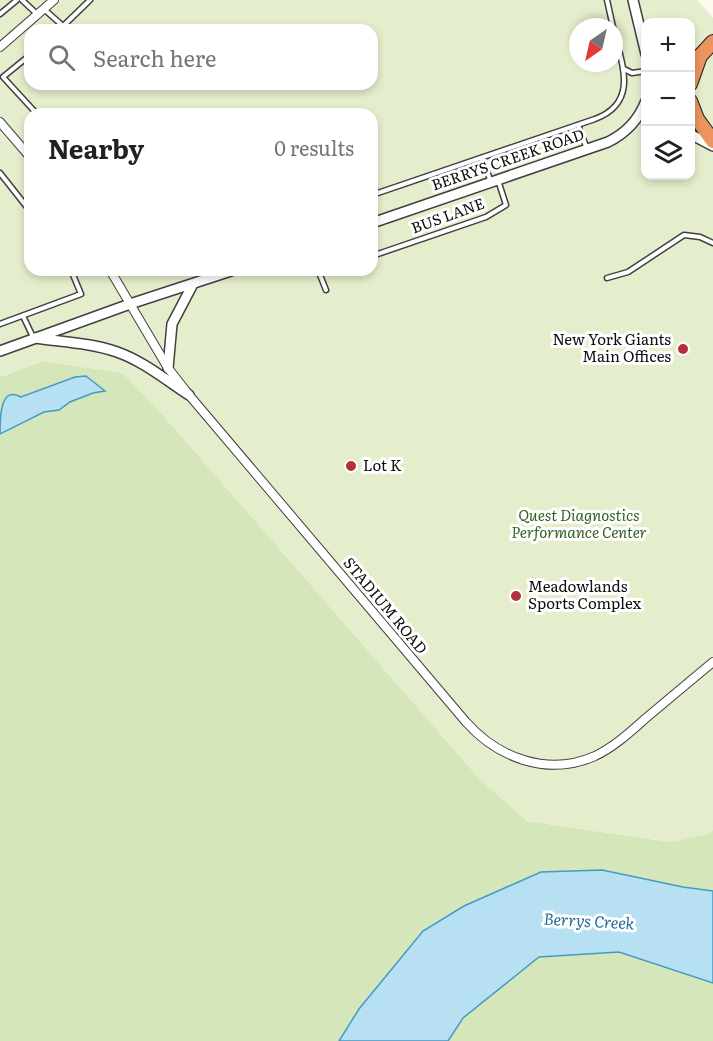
<!DOCTYPE html>
<html lang="en">
<head>
<meta charset="utf-8">
<style>
  body { margin:0; font-family:Literata,serif; background:#f2f2f2; color:#202124 }
  .controls { position:absolute; right:18px; top:18px; display:grid; overflow:hidden; border-radius:12px; box-shadow:0 3px 9px #0003 }
  .controls button { width:54px; height:54px; display:grid; place-items:center; padding:0; border:0; border-bottom:2px solid #e0e0e0; background:#fff; color:#202124; font:30px sans-serif }
  .compass { position:absolute; left:569px; top:18px; width:54px; height:54px; border-radius:50%; background:#fff; box-shadow:0 3px 9px #0003; rotate:214deg }
  .list { margin:0; padding:0; list-style:none }
  h2 { display:flex; justify-content:space-between; align-items:center; height:78px; margin:0; padding:0 24px; font-size:26px }
  h2 small { font-size:20px; font-weight:400; color:#757577 }
  .icon { flex:none; width:33px; height:33px; fill:none; stroke:currentColor; stroke-width:2; stroke-linecap:round; stroke-linejoin:round }
  .map { position:relative; flex:none; width:713px; height:1041px; overflow:hidden }
  .search { position:absolute; background:#fff; box-shadow:0 3px 9px #0003; left:24px; top:24px; width:354px; height:66px; display:flex; align-items:center; gap:15px; box-sizing:border-box; padding:0 21px; border-radius:18px; color:#757577; font-size:22px }
  .panel { position:absolute; background:#fff; box-shadow:0 3px 9px #0003; left:24px; top:108px; width:354px; height:168px; border-radius:18px }
  .map>svg:first-child { display:block }
  .green { fill:#d5e6bb }
  .pitch { fill:#e5eecc; fill-rule:evenodd }
  .water { fill:#b7e1f2; stroke:#439bc4; stroke-width:1.5 }
  .lines { fill:none; stroke-linecap:round; stroke-linejoin:round }
  .service-casing { stroke:#404040; stroke-width:7 }
  .minor-casing { stroke:#404040; stroke-width:10 }
  .tertiary-casing { stroke:#404040; stroke-width:12 }
  .motorway-casing { stroke:#1e1e1e; stroke-width:16 }
  .service { stroke:#fff; stroke-width:4 }
  .minor { stroke:#fff; stroke-width:8 }
  .tertiary { stroke:#fff; stroke-width:9 }
  .motorway { stroke:#eb9460; stroke-width:14 }
  .poi-dot { fill:#b42f40; stroke:#fff; stroke-width:2 }
  .labels { text-anchor:middle; stroke-width:6; stroke-linejoin:round; paint-order:stroke }
  .street-label { font-size:15px; fill:#0d0d0d; stroke:#fff }
  .poi-label { font-size:15px; fill:#0d0d0d; stroke:#fff; text-anchor:start }
  .park-label { font-size:15px; font-style:italic; fill:#346122; stroke:#fff }
  .water-label { font-size:16px; font-style:italic; fill:#1f6c97; stroke:#fff }
</style>
</head>
<body>
<div class="map">
<svg width="713" height="1041" viewBox="0 0 713 1041">
  <rect width="100%" height="100%" fill="#fefaef"/>
  <g class="green">
    <polygon points="44,361 123,373 160,412 527,821 671,842 713,756 713,891 683,887 602,870 541,872 464,906 423,931 359,1009 339,1041 0,1041 0,377"/>
    <polygon points="619,952 713,983 713,1041 448,1041 463,1018 539,957"/>
  </g>
  <path class="pitch" d="M0 0H697L713 18V830L710 834 671 842 527 821 480 780 160 412 123 373 44 361 0 377ZM646 22H690V176H646ZM578 27H614V63H578ZM30 30H372V84H30ZM30 114H372V270H30Z"/>
  <g class="water">
    <path d="M86 376 105 391 93 393 70 402 59 410 44 412 0 434C0 418 0 385 21 397L75 377Z"/>
    <polygon points="602,870 683,887 713,891 713,983 619,952 539,957 463,1018 448,1041 339,1041 359,1009 423,931 464,906 541,872"/>
  </g>
  <g class="lines">
    <defs>
      <g id="service">
        <polyline points="22,0 37,14"/>
        <polyline points="607,0 613,27"/>
        <polyline points="45,10 63,26"/>
        <polyline points="0,14 17,0"/>
        <polyline points="59,30 90,0"/>
        <polyline points="30,55 3,77 37,114"/>
        <polyline points="624,69 632,73 646,71"/>
        <polyline points="578,125 587,149"/>
        <polyline points="482,158 491,182"/>
        <polyline points="0,173 30,211"/>
        <path d="M372 195 595 119C638 103 623 66 614 32"/>
        <polyline points="372,256 486,217 506,205 498,180"/>
        <polyline points="149,270 150,272 156,270"/>
        <polyline points="320,270 318,270 326,290"/>
        <polyline points="607,278 628,272 684,235 700,237 713,243"/>
        <polyline points="23,316 33,337"/>
        <polyline points="0,324 81,294 71,270"/>
      </g>
      <g id="minor">
        <polyline points="0,47 54,0"/>
        <polyline points="0,122 30,157"/>
        <path d="M110 270 168 368 189 395 466 722C498 758 548 777 595 756 614 747 630 732 646 718 669 699 691 680 713 662"/>
      </g>
      <g id="tertiary">
        <polyline points="633,0 646,54"/>
        <polyline points="690,134 713,146"/>
        <path d="M372 223 608 142C626 133 638 121 646 101"/>
        <path d="M35 338C63 342 91 343 117 352 143 361 166 380 189 395"/>
        <polyline points="0,351 130,304 234,270"/>
        <polyline points="168,368 172,324 193,284"/>
      </g>
      <g id="motorway">
        <polyline points="690,84 700,56 713,42"/>
        <polyline points="690,101 697,119 713,141"/>
      </g>
    </defs>
    <use href="#service" class="service-casing"/>
    <use href="#minor" class="minor-casing"/>
    <use href="#tertiary" class="tertiary-casing"/>
    <use href="#motorway" class="motorway-casing"/>
    <use href="#service" class="service"/>
    <use href="#minor" class="minor"/>
    <use href="#tertiary" class="tertiary"/>
    <use href="#motorway" class="motorway"/>
  </g>
  <g class="poi-dot">
    <circle cx="683" cy="349" r="6"/>
    <circle cx="351" cy="466" r="6"/>
    <circle cx="516" cy="596" r="6"/>
  </g>
  <g class="labels">
    <g class="street-label">
      <text transform="translate(508 160) rotate(-19)" y="5">BERRYS CREEK ROAD</text>
      <text transform="translate(448 216) rotate(-20)" y="5">BUS LANE</text>
      <text transform="translate(385 606) rotate(50)" y="5">STADIUM ROAD</text>
    </g>
    <g class="poi-label">
      <text x="671" y="345" text-anchor="end">New York Giants<tspan x="671" dy="17">Main Offices</tspan></text>
      <text x="363" y="471">Lot K</text>
      <text x="528" y="592">Meadowlands<tspan x="528" dy="17">Sports Complex</tspan></text>
    </g>
    <g class="park-label">
      <text x="579" y="521">Quest Diagnostics<tspan x="579" dy="17">Performance Center</tspan></text>
    </g>
    <g class="water-label">
      <text transform="translate(589 921) rotate(3)" y="6">Berrys Creek</text>
    </g>
  </g>
</svg>
<div class="controls">
<button>+</button>
<button>−</button>
<button><svg class="icon" aria-label="layers" viewBox="0 0 24 24"><path d="M12 4l9 5-9 5-9-5zM3 14l9 5 9-5"/></svg></button>
</div>
<svg class="compass" viewBox="-18 -18 36 36"><path d="M0-13l5 13h-10z" fill="#e53935"/><path d="M0 13l5-13h-10z" fill="#757577"/></svg>
<div class="search"><svg class="icon" aria-label="search" viewBox="0 0 24 24"><circle cx="10" cy="10" r="6"/><path d="M15 15l6 6"/></svg>Search here</div>
<section class="panel">
<h2>Nearby<small>0 results</small></h2>
<ul class="list">
</ul>
</section>
</div>
</body>
</html>
